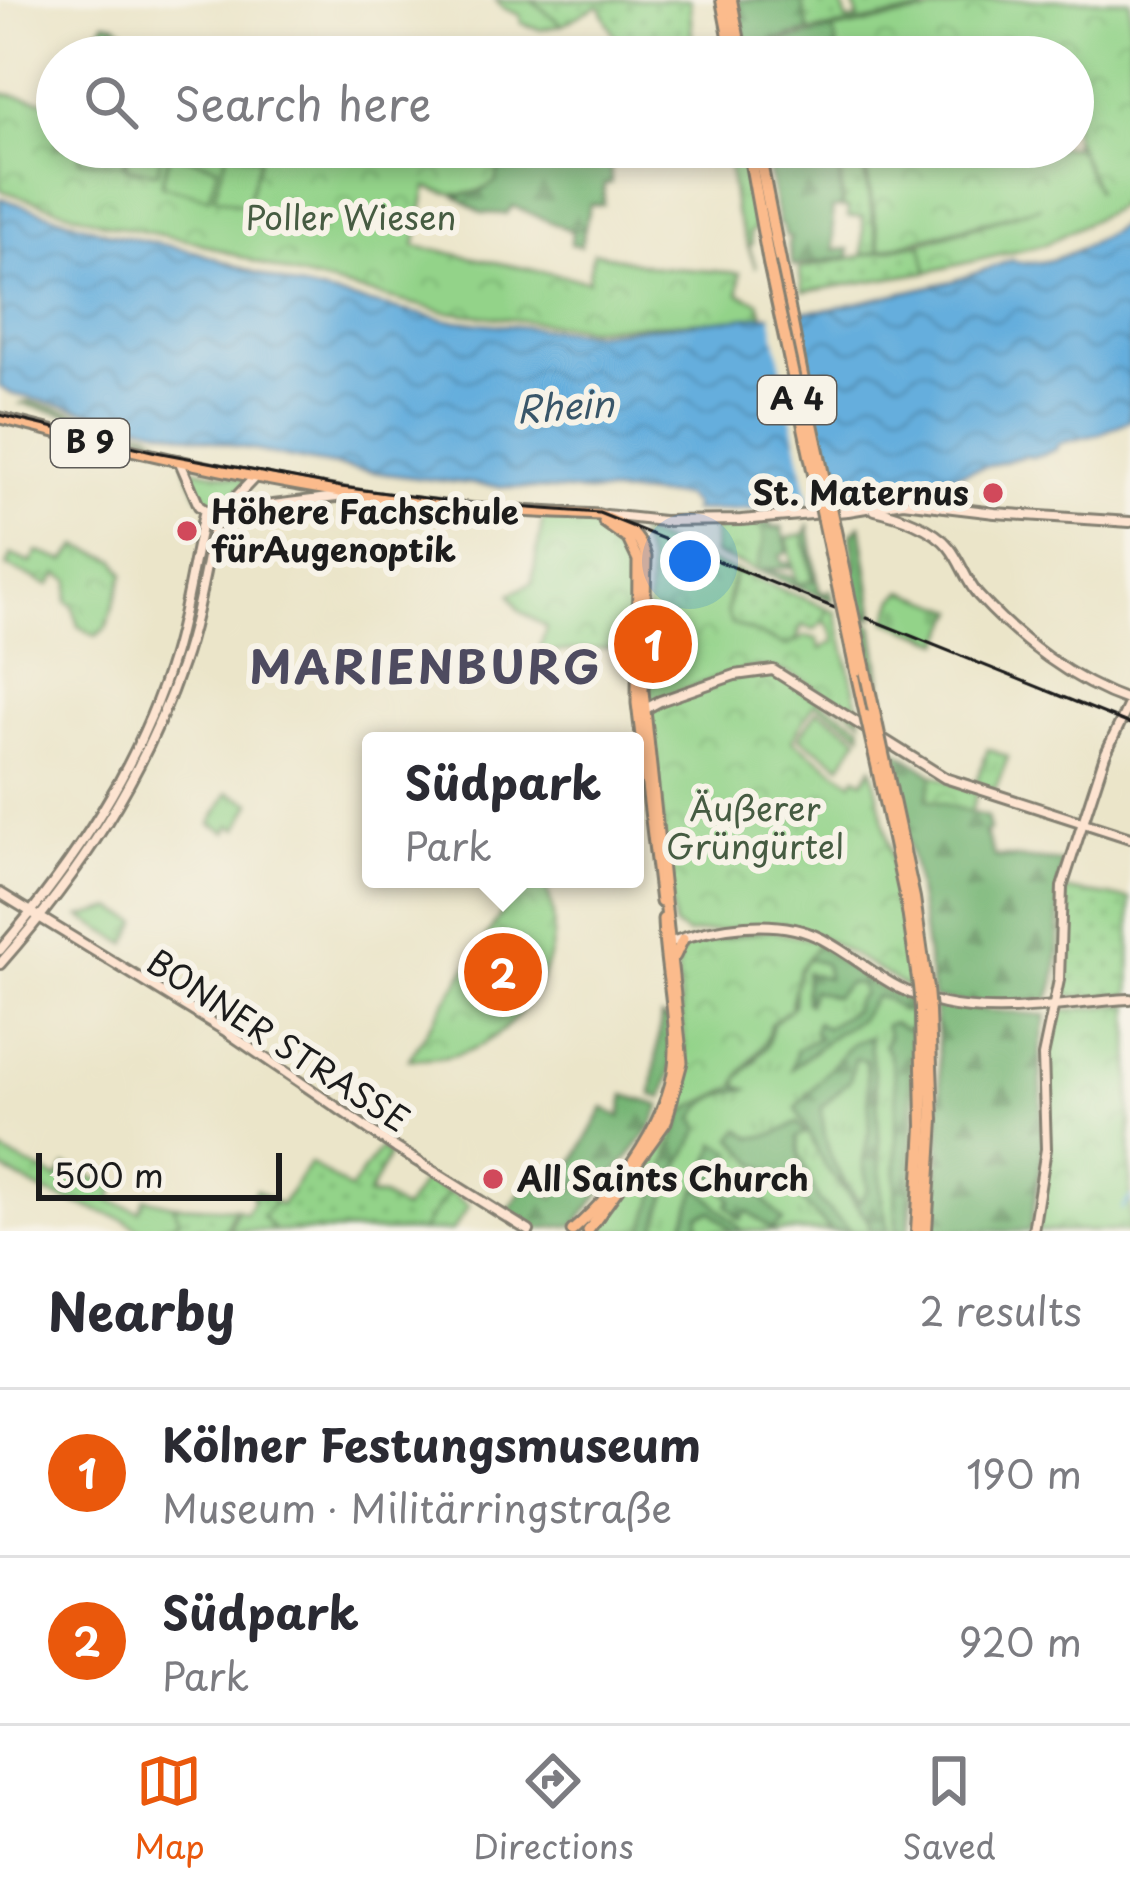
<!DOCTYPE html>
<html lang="en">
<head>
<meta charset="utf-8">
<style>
  body { margin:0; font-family:"Playpen Sans",sans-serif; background:#f2f2f3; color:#2b2b33 }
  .scale { position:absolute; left:36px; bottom:30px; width:246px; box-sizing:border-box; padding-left:12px; border:6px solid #1c1c1c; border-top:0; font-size:33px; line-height:42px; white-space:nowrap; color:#1c1c1c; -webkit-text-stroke:9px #f7f3e8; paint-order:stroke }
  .you { position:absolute; left:690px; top:561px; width:42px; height:42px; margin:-30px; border:9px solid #fff; border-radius:50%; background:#1a73e8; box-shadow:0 0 0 18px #1a73e833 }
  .badge { display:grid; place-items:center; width:78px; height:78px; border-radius:50%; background:#ea580c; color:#fff; font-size:39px; font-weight:700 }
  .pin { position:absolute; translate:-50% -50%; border:6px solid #fff; box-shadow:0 3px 12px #0006 }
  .popup { position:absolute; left:362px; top:732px; width:282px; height:156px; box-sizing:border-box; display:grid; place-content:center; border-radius:12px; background:#fff; filter:drop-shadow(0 3px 9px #0005); font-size:39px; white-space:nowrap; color:#7c7c81 }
  .popup b { font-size:45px; color:#2b2b33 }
  .popup::after { content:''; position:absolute; left:50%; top:100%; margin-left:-24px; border:24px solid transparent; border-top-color:#fff }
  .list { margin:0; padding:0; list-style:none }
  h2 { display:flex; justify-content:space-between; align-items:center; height:156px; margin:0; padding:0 48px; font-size:51px }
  h2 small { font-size:39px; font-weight:400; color:#7c7c81 }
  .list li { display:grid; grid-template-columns:78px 1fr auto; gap:36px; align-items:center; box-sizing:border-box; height:168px; padding:0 48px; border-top:3px solid #e1e1e2 }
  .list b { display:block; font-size:45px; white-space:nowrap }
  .list p { margin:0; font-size:39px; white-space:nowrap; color:#7c7c81 }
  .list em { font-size:39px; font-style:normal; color:#7c7c81 }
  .icon { flex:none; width:66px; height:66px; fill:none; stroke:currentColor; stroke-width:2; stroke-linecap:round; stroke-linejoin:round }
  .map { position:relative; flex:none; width:1130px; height:1231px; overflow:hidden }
  .search { position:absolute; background:#fff; box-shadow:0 6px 18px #0003; left:36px; right:36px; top:36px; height:132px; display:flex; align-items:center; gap:30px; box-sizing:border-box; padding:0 42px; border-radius:66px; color:#7c7c81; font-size:45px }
  .sheet { height:492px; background:#fff }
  nav { display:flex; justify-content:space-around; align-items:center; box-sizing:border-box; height:168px; border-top:3px solid #e1e1e2; background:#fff; font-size:33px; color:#7c7c81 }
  nav a { display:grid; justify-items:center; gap:6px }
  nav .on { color:#ea580c }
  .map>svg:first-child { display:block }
  .grass { fill:url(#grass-tufts); stroke:#587852; stroke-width:3 }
  .forest { fill:url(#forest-firs); stroke:#496848; stroke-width:3; fill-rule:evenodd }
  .cemetery { fill:url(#cemetery-stones); stroke:#587852; stroke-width:3 }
  .park { fill:url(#park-crowns); stroke:#587852; stroke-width:3; fill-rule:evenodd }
  .garden { fill:url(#garden-dots); stroke:#587852; stroke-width:3 }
  .pitch { fill:#93d389; stroke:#587852; stroke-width:3 }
  .water { fill:url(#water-waves); stroke:#40657c; stroke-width:3 }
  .pier { fill:#ebe5c9 }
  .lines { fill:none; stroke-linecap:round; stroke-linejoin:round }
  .stream { stroke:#65aedd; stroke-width:3 }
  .secondary-casing { stroke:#848072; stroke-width:14 }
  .primary-casing { stroke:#848072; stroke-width:15 }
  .highway-casing { stroke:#848072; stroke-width:16 }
  .secondary { stroke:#fde4d1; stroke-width:8 }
  .primary { stroke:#fbbb8c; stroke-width:9 }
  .highway { stroke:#fbbb8c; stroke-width:10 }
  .tram { stroke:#1c1c1c; stroke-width:3 }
  .highway-bridge-casing { stroke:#848072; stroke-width:16; stroke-linecap:butt }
  .highway-bridge { stroke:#fbbb8c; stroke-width:10 }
  .poi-dot { fill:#d1495b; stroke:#f7f3e8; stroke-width:4.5 }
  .labels { text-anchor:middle; stroke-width:12; stroke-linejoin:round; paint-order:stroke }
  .shield { fill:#f7f3e8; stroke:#5e5c59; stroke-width:3 }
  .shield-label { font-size:30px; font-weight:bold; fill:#1c1c1c }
  .park-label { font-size:33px; fill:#465c42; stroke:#f7f3e8 }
  .poi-label { font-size:33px; font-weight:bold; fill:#1c1c1c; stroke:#f7f3e8; text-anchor:start }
  .street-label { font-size:33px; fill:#1c1c1c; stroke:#f7f3e8 }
  .water-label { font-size:36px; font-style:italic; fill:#395669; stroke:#f7f3e8 }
  .district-label { font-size:45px; font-weight:bold; letter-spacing:3px; fill:#4e4b60; stroke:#f7f3e8 }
</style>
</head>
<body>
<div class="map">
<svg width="1130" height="1231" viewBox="0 0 1130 1231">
  <defs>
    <pattern id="grass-tufts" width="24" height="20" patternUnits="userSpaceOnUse" patternTransform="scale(3)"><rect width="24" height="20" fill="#93d389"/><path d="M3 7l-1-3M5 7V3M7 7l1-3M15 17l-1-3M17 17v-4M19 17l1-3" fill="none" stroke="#7eb576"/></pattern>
    <pattern id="forest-firs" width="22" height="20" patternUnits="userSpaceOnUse" patternTransform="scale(3)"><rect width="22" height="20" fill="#76b575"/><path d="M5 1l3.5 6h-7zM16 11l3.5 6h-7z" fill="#60925f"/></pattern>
    <pattern id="cemetery-stones" width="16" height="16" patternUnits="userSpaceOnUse" patternTransform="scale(3)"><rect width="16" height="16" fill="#93d389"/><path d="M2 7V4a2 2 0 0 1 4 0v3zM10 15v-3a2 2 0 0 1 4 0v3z" fill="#7eb576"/></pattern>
    <pattern id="park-crowns" width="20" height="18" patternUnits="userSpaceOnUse" patternTransform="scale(3)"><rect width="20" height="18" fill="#93d389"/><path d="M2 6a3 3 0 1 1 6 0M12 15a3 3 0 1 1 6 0" fill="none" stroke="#7eb576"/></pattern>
    <pattern id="garden-dots" width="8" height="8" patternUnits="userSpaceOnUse" patternTransform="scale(3)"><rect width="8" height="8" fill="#93d389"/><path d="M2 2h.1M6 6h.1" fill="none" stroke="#7eb576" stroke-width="1.8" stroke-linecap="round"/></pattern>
    <pattern id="water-waves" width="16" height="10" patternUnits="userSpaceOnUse" patternTransform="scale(3)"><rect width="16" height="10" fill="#65aedd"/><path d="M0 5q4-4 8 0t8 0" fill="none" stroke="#528db2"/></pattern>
  </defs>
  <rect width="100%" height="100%" fill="#f7f3e8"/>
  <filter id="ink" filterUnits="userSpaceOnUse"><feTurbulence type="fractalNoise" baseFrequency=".00833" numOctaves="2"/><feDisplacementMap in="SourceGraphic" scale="24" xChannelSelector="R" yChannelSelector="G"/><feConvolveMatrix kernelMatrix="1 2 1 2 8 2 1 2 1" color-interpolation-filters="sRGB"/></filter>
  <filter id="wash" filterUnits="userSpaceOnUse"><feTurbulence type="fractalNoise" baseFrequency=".004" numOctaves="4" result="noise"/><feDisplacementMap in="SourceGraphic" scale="48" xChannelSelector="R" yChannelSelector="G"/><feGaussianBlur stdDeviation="2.7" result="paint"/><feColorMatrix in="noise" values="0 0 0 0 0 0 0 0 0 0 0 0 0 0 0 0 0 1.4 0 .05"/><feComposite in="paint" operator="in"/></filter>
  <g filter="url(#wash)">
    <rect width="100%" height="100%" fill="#ebe5c9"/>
    <g class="grass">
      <polygon points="727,147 742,147 755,229 750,232 752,244 749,247 756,268 735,211"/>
      <polygon points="29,402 149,432 160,438 22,404"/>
      <polygon points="988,749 1008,757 995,790 975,784"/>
      <polygon points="808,951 911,1002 909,1231 643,1231 682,1081 684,1038 680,994 739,1074 756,1061 770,1024 790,1009 794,981"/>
    </g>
    <g class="forest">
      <polygon points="738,0 802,0 809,32 746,47"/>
      <polygon points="105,22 116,24 100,57 79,57"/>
      <polygon points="834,30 853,57 748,57 746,50"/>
      <polygon points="503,147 610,147 611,183 604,184 604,205 590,204 581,246 571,244 572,231 513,206 506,214 482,213 456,196 480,192 495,182"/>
      <polygon points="764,147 838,147 842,207 832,209 834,250 849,249 849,257 793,266 788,243 791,238 786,236 783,225 779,224"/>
      <polygon points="770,522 771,527 782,527 788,551 780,555 782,563 790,563 791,568 762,569 793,577 797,585 814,581 804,535 809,526 819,590 825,594 830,590 833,601 715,554 714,525"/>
      <polygon points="861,525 875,618 867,616 867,623 873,626 888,725 883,733 848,569 855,567 851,534"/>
      <path d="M887 744 933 775 927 799 987 817 990 830 985 832 994 856 1063 862C1053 903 1066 966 1048 1000L978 1005 933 998 915 873Z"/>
      <path d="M747 931C833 930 842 972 915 1000L916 1011H901L887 999 876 996 860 1019 832 1036 792 1069 797 1049 819 1038 814 1032 817 1022 825 1028 854 1010 856 1000 863 994 861 984 848 983 834 997 812 990 809 1004 806 1002V973L828 978 825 964 806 958 795 979 794 1005 773 1024 767 1046 738 1079 737 1085 747 1089C725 1092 704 1098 694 1119L701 1128C682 1161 663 1193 656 1231H624L635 1172 669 1122 708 1097 688 943Z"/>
      <path d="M934 1006 1046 1015 1040 1050 1043 1150 1030 1231H932C941 1157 944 1080 934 1006Z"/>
      <polygon points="661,1017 671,1021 671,1071 663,1098 652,1095"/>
      <path d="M893 1023 907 1030 915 1024V1180L909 1231H897C891 1189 906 1073 884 1045L889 1037 885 1025Z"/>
      <path d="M869 1037 877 1097 882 1202 888 1231H871L867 1219 825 1166 796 1108 852 1043ZM855 1059 866 1060 870 1124 863 1163 868 1189 859 1202C834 1168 823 1150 822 1107L850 1080Z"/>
      <polygon points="625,1095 661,1106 651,1128 575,1225 534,1229 508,1211 527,1183 554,1198 604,1108 621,1117"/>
      <polygon points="798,1123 805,1133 797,1137 799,1153 819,1201 851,1231 831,1231 774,1173 757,1164 733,1138 740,1129 753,1138 775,1134"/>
      <polygon points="716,1143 730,1150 733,1165 783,1221 773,1228 774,1231 748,1211 740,1219 727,1205 731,1200 707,1170"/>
      <polygon points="698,1186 742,1231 732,1231 712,1211 699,1215 698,1223 703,1231 681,1231"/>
    </g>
    <polygon class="cemetery" points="904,591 957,610 942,642 887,621 895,598"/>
    <g class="park">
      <polygon points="496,0 532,0 562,25 541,30 521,23 520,15 503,8"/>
      <polygon points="991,0 1130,0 1130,200 1044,245 927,272 921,243 1042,206 881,250 862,147 1073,147 1073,139 1097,192 1073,134 1073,57 840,57 833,30"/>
      <path d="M0 93 57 103V147H503L496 182C472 197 453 197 427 187L415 246 588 281 593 252 656 267 740 273 739 294 759 302 764 318 588 328 446 312 291 274 197 242 110 225 0 190Z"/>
      <path d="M186 467 249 480 224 504C197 508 195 488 186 467Z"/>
      <path d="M543 517C562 520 582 521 601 526 651 540 634 608 632 646L539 653 546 627 520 611 510 594 532 583Z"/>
      <polygon points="762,523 764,541 756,571 715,554 714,525"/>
      <path d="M638 533 836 612 861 719C828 698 794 665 754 667L647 700 649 566ZM736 571 828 608 823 622 829 625 835 641 821 649 817 639 806 636 787 646 731 623C725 609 729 585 736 571Z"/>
      <polygon points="78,546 116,560 124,574 106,628 96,636 78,626 73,606 67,602 70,580 58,574 50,585 46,584 7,566 12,555 31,563 37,551 65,561"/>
      <path d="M775 673 861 726 862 733 815 703 792 740 852 782 856 777 863 781 872 767 907 926 913 991 830 941 785 924 687 934 674 926 649 712C683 688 734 674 775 673Z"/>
      <polygon points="933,775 977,793 971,812 927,799"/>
      <polygon points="228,792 252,803 238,829 231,825 227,832 211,824"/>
      <path d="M523 879H541C575 935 535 1015 483 1044 459 1057 436 1060 409 1059Z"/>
      <polygon points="113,908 138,922 127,944 81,917"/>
      <path d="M771 930C785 937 805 934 824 945 856 963 880 987 915 1000V1180L909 1231 911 1003 867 983 817 945 799 969 790 1009 770 1024C766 1053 744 1060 735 1086L684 1111 643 1231H591C633 1175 683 1124 684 1050 685 1016 673 981 680 947Z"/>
      <polygon points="1130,1004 1130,1231 1037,1231 1049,1148 1047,1055 1057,1012"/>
      <polygon points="0,1151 58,1179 66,1166 115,1187 111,1201 139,1211 145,1198 173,1205 181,1220 158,1231 142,1231 125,1220 48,1194 0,1168"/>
      <polygon points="256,1190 275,1202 263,1216 275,1231 229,1230 237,1209 245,1213 254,1200 251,1197"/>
      <polygon points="449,1192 469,1206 452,1231 421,1231"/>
    </g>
    <g class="garden">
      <polygon points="532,0 690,0 693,57 625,57 599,5 562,25"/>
      <polygon points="802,0 841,0 847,21 858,19 853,0 922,0 924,11 809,32"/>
      <polygon points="116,24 157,55 158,57 100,57"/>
      <polygon points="862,161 879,251 863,255 863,217 848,217 848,208 843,208 840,162"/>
      <polygon points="921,243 927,272 803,292 799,269"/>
      <polygon points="735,571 828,608 823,622 814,630 802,625 796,641 787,646 731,623 727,612"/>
      <polygon points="1065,890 1130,899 1130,995 1079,997 1062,993"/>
      <polygon points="380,1148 389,1155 368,1196 382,1196 403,1210 425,1179 447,1194 421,1231 275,1231 262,1216 275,1202 281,1205 310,1163 350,1190"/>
      <polygon points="173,1205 234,1208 225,1231 203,1231 203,1227 158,1231 180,1220"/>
    </g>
    <g class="pitch">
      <polygon points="81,147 126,147 124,164 80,160"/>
      <polygon points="129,147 162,147 158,172 126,168"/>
      <polygon points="228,150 260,159 246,206 214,197"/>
      <polygon points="170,153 218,166 209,198 161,185"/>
      <polygon points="803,534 813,581 797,584 787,538"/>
      <polygon points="818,710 859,737 841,765 799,737"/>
    </g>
    <path class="water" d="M0 198 112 234 197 252 293 286 446 320 592 333 830 309 953 281 1012 260C1046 274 1102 238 1130 219V420L1099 434 1060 443 1055 450 1032 457 1024 456C915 487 806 511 692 511L694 505 684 496C567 492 451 486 336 466 227 447 120 418 12 394L0 387Z"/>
    <polygon class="pier" points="796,307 837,507 811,510 770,309"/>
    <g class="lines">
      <polyline class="stream" points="1122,1209 1130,1198"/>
    </g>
  </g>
  <g filter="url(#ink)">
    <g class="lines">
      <defs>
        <g id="secondary">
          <polyline points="179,460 199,506 205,510"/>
          <polyline points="205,510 241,509 352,495"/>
          <polyline points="231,510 233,500 255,477"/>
          <path d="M875 510C898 515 934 528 949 547 961 562 966 581 978 595 1019 640 1072 681 1130 701"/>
          <polyline points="606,515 663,521 741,520 848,511 903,502 995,513 1130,522"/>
          <polyline points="640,712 660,701 735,675 773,670 945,778 1130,838"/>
          <polyline points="0,893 224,1030 396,1148 529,1231"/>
          <path d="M668 943C714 927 777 915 822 939 868 964 888 991 944 1004 1003 1017 1071 1002 1130 999"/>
          <path d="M0 950C74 863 140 766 173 655 187 608 193 558 205 510"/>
          <path d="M0 964C79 875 143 778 182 664 199 615 206 561 218 510"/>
          <polyline points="1033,1231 1046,1149 1043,1056 1059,980 1062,887 1105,755 1130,702"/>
        </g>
        <g id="primary">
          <path d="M0 418C145 455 294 490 443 506 495 511 547 512 599 515 623 522 640 534 646 557L643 691 682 1062 666 1122 588 1231"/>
          <polyline points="604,522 628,539 638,560 637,703 661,902"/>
          <polyline points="675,956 683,939"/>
          <path d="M572 1231C619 1190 676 1113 675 1049 675 1005 664 962 663 919"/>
        </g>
        <g id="highway">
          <polyline points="722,0 733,57"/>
          <polyline points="731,0 742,57"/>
          <polyline points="748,147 769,263"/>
          <polyline points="758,147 805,391"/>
          <polyline points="856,671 866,716"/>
          <polyline points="876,760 907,904 919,986"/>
          <polyline points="885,763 914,898 927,989"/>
          <polyline points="917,1231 923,1126 921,1008"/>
          <polyline points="926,1231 933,1120 929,1012"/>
        </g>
      </defs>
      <use href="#secondary" class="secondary-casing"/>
      <use href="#primary" class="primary-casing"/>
      <use href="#highway" class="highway-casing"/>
      <use href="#secondary" class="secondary"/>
      <use href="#primary" class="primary"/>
      <use href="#highway" class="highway"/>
      <g class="tram">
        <polyline points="0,415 156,452 341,487 462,503 599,513 835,608"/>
        <polyline points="867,618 1130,724"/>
      </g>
      <defs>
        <g id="highway-bridge">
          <polyline points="769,263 856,671"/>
          <polyline points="805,391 885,763"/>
          <polyline points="866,716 876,760"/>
          <polyline points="919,986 921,1008"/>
          <polyline points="927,989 929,1012"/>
        </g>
      </defs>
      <use href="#highway-bridge" class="highway-bridge-casing"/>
      <use href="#highway-bridge" class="highway-bridge"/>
    </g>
  </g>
  <g class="poi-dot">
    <circle cx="993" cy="493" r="12"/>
    <circle cx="187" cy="531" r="12"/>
    <circle cx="493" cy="1179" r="12"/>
  </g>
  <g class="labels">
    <g class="shield">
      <rect x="758" y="376" width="78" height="48" rx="9"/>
      <rect x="51" y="419" width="78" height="48" rx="9"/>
    </g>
    <g class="shield-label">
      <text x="797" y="410">A 4</text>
      <text x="90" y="453">B 9</text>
    </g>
    <g class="park-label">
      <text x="351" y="230">Poller Wiesen</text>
      <text x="755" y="821">Äußerer<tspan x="755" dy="38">Grüngürtel</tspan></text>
    </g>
    <g class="poi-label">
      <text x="969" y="505" text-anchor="end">St. Maternus</text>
      <text x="211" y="524">Höhere Fachschule<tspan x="211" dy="38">fürAugenoptik</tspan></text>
      <text x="517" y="1191">All Saints Church</text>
    </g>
    <g class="street-label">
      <text transform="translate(278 1041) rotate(33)" y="12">BONNER STRASSE</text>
    </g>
    <g class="water-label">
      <text transform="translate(565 407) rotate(-4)" y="13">Rhein</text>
    </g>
    <g class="district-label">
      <text x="426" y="684">MARIENBURG</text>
    </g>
  </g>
</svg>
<div class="scale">500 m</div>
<div class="you"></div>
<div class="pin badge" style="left:653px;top:644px">1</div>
<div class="pin badge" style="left:503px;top:972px">2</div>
<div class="popup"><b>Südpark</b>Park</div>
<div class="search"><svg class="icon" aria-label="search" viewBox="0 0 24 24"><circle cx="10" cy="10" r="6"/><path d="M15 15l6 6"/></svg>Search here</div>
</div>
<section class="sheet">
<h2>Nearby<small>2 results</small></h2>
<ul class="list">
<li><span class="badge">1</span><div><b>Kölner Festungsmuseum</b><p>Museum · Militärringstraße</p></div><em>190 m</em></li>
<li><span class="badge">2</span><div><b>Südpark</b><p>Park</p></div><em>920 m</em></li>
</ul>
</section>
<nav>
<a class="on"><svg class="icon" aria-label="map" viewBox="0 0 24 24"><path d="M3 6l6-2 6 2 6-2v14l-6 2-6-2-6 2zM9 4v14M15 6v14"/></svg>Map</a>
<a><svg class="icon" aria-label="directions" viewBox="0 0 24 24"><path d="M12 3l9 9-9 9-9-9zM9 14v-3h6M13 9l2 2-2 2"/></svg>Directions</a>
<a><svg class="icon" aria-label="saved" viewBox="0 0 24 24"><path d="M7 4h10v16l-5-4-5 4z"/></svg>Saved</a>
</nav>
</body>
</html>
